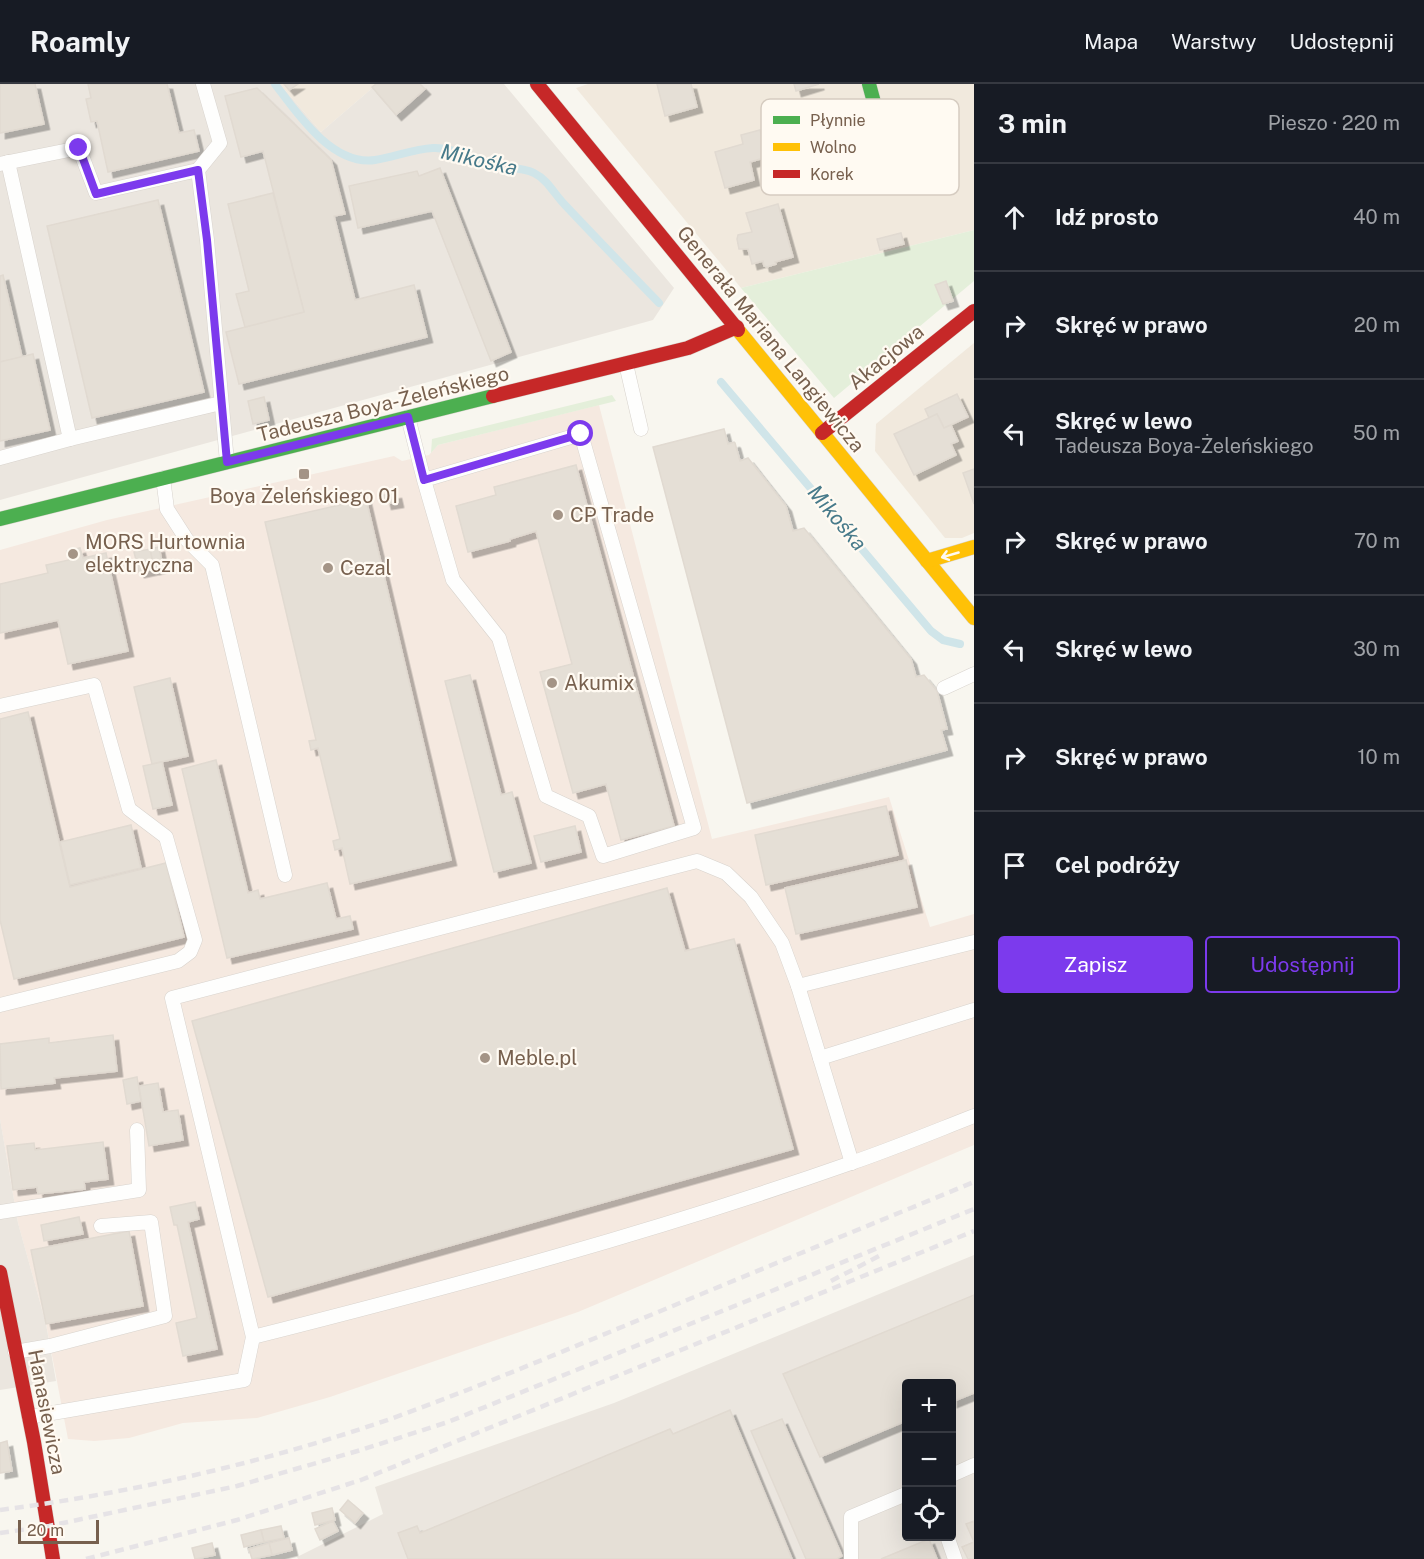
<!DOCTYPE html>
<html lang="pl">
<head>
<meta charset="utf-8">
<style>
  body { margin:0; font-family:"Public Sans",sans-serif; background:#242831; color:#f1f3f6 }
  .controls { position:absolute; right:18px; bottom:18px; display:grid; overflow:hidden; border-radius:6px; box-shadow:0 6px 24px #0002 }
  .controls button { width:54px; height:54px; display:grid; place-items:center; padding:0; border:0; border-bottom:2px solid #363941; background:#171b24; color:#f1f3f6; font:30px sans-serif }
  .scale { position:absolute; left:18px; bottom:15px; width:81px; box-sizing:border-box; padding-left:6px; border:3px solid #77604e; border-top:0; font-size:16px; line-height:21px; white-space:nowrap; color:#77604e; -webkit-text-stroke:4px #fffaf2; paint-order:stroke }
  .stop { position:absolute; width:18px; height:18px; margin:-14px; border:4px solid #7c3aed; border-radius:50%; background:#fff }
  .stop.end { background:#7c3aed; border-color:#fff; box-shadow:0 2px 6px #0008 }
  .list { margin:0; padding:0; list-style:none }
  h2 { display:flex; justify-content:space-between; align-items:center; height:78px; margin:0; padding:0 24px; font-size:26px }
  h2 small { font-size:20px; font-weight:400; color:#9ea1a6 }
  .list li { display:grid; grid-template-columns:39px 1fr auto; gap:18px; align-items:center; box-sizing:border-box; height:108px; padding:0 24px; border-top:2px solid #363941 }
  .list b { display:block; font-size:22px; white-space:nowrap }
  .list p { margin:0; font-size:20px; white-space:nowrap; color:#9ea1a6 }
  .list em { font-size:20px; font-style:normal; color:#9ea1a6 }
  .actions { display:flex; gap:12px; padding:18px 24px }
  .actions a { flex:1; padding:14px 0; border:2px solid #7c3aed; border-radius:6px; text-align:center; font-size:21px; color:#7c3aed }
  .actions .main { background:#7c3aed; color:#fff }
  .icon { flex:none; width:33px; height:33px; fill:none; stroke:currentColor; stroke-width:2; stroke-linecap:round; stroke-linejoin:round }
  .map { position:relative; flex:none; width:974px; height:1475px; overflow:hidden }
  header { display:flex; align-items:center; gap:36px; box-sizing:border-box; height:84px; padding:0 30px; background:#171b24; border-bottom:2px solid #363941 }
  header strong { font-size:28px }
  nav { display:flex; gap:33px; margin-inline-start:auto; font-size:21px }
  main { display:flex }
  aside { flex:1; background:#171b24 }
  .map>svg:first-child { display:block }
  .residential { fill:#f1e9dd }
  .commercial { fill:#f5e9e0 }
  .industrial { fill:#ebe6df; fill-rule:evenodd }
  .green { fill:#e4efda }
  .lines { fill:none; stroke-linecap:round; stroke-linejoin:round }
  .stream { stroke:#d0e5e9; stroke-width:8 }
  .building { fill:#e5dfd6; stroke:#e1dad1; stroke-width:1.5; filter:url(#shadow) }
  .lane-casing { stroke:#d8d3cd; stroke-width:15 }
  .fast-casing { stroke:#d8d3cc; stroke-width:15 }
  .slow-casing { stroke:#d8d3cc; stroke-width:15 }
  .jam-casing { stroke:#d8d3cc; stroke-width:15 }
  .lane { stroke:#fefefd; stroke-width:14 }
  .fast { stroke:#4caf50; stroke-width:14 }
  .slow { stroke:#ffc107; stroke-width:14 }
  .jam { stroke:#c62828; stroke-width:14 }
  .rail { stroke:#e6e3e6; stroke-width:4.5; stroke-dasharray:9 6; stroke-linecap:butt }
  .oneway { stroke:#fffaf2 }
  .route { stroke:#7c3aed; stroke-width:8 }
  .poi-dot { fill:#a49486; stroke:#fffaf2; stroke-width:2 }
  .labels { text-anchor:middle; stroke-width:4.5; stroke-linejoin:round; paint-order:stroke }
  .street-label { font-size:20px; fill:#77604e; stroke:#fffaf2 }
  .poi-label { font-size:20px; fill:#77604e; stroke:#fffaf2; text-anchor:start }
  .water-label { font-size:21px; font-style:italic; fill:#477a8a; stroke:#fffaf2 }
  .key { fill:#fffaf2; stroke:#d6ccc1; stroke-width:1.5 }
  .key-label { font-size:16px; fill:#77604e }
</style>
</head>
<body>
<header>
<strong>Roamly</strong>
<nav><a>Mapa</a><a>Warstwy</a><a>Udostępnij</a></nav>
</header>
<main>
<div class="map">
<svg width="974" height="1475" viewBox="0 0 974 1475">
  <defs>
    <filter id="shadow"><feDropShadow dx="5.5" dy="5.5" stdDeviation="0" flood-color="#0004"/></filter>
  </defs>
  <rect width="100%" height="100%" fill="#f8f6ef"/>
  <g class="residential">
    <polygon points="280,0 377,0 321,48"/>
    <polygon points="588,0 974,0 974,146 741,204 576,4"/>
    <polygon points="974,259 974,449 962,454 945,454 875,367 876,340"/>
  </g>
  <polygon class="commercial" points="599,321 712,755 889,713 930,843 974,830 974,1061 578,1228 330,1313 257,1334 183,1339 129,1354 94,1357 68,1355 46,1240 18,1139 0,1035 0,466 107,436 394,372 402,377 429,371 438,361"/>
  <g class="industrial">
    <polygon points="0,0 280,0 321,48 377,0 504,0 674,204 653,236 0,416"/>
    <polygon points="0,1035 18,1139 46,1240 56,1297 0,1306"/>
    <path d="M974 1171V1475H298L297 1473 383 1430 375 1403 614 1319ZM906 1300H952V1452H906Z"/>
  </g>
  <g class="green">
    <polygon points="974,146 974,197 834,314 741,204"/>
    <polygon points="612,311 616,317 438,361 431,369 432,355"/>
  </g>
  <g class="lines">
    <g class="stream">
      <path d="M275 0C297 29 332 82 375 76 395 73 413 65 433 64 454 63 475 77 494 82 507 86 521 82 534 89 548 96 554 110 565 121 596 154 628 187 659 219"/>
      <polyline points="721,298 931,547 943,556 960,560"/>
    </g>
  </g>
  <g class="building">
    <polygon points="0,0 35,0 44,40 0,49"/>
    <polygon points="88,0 167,0 179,49 194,46 199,67 108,88 97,37 91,38 86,15 91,14"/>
    <polygon points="284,0 298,0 289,6"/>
    <polygon points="376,0 420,0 425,5 396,31 372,3"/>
    <polygon points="657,0 691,0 697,23 665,32"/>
    <polygon points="794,0 819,0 796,7"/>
    <polygon points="257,4 331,76 345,130 334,132 355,216 414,201 427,253 239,300 226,248 304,228 263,67 241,73 225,12"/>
    <polygon points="760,46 767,73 750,78 754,96 725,104 715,68 743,60 741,51"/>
    <polygon points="440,84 511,268 491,277 432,127 358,144 349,102 417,87 419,92"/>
    <polygon points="273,109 304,228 245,243 236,210 249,207 228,120"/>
    <polygon points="158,116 204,308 92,334 47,142"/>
    <polygon points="778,120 793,173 775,178 776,180 767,183 764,182 763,177 752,180 748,165 739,165 737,155 738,151 752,148 746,129"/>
    <polygon points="901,149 904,160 880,166 877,155"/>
    <polygon points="3,191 22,273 0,278 0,192"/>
    <polygon points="946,197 953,217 943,220 935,201"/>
    <polygon points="33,270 50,346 0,357 0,278"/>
    <polygon points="957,310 968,333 944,344 937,330 929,334 925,325"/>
    <polygon points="264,313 269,336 253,340 248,317"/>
    <polygon points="937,330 944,344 951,341 958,357 951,360 956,371 914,391 894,350"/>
    <polygon points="724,345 728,360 734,358 735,359 740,377 748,374 786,422 793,447 804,444 911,575 916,593 924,591 937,607 947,645 941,646 947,666 747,719 653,363"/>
    <polygon points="576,381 674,742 621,756 606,700 573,709 540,588 572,580 536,447 510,455 510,457 468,468 456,422 496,411 494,403"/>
    <polygon points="974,385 974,420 963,389"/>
    <polygon points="396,409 398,418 386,420 384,411"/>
    <polygon points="366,415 451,776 350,800 342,764 335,766 333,757 340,755 318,664 311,666 309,657 316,656 265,438"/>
    <polygon points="159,463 163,483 154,485 150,465"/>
    <polygon points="80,464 83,474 106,469 128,567 68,580 58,536 0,549 0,500 48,489 46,481 69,476 67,467"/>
    <polygon points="150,465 154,485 139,488 134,468"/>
    <polygon points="470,591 501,711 512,708 531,779 494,788 445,597"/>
    <polygon points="170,594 188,672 152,680 134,603"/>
    <polygon points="28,628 70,803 166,779 184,853 14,895 0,836 0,635"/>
    <polygon points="216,676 248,809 258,806 260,815 327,799 336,835 350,832 353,845 227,874 182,685"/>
    <polygon points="162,678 172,721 153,725 143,682"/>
    <polygon points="886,722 898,771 766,801 755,751"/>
    <polygon points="131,741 141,784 70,801 60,758"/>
    <polygon points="575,742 581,768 541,778 534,752"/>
    <polygon points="906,776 917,823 796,850 785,804"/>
    <polygon points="667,804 685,867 734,855 793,1065 268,1213 192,937"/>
    <polygon points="113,951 117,987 54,994 55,999 1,1005 0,960 49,954 49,959"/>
    <polygon points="137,993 141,1017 127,1020 123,996"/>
    <polygon points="158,999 163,1028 178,1026 183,1056 149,1062 139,1002"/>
    <polygon points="103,1058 108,1095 84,1098 85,1105 38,1110 37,1103 13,1106 7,1062 34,1059 35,1066"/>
    <polygon points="195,1118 199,1135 188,1138 217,1265 183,1272 176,1239 197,1234 177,1141 174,1141 170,1123"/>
    <polygon points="79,1133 83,1150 44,1157 41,1141"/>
    <polygon points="129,1147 143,1222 46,1240 31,1166"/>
    <polygon points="974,1211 974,1309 952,1318 952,1300 906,1300 906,1337 820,1373 783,1290"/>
    <polygon points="730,1326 792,1475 408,1475 398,1449 417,1442 420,1449 670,1345 673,1350"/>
    <polygon points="782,1335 842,1472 836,1475 806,1475 751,1347"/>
    <polygon points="7,1357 12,1387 0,1389 0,1359"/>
    <polygon points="348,1416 363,1429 355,1439 340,1426"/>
    <polygon points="332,1424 335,1436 315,1441 312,1429"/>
    <polygon points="333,1437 338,1447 320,1456 315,1445"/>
    <polygon points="974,1437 974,1475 968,1475 962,1463 974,1458 966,1440"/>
    <polygon points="281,1442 284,1454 264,1458 261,1446"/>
    <polygon points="261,1446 264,1458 244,1463 241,1451"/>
    <polygon points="289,1454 292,1466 272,1471 269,1459"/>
    <polygon points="929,1455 937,1475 881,1475"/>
    <polygon points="212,1459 215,1471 195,1475 192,1464"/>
    <polygon points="269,1459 272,1471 252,1475 249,1465"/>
  </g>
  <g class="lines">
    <defs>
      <g id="lane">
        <polyline points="203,0 220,59 198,86 207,156 227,378"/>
        <polyline points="8,78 70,355 221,319"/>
        <polyline points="0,80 79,64 96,109 198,86"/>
        <polyline points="626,280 641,345"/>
        <polyline points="408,333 424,396 453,496 499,554 546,712 589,732 603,772 694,744 581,350 424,396"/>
        <polyline points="0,374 70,355"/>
        <polyline points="163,394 167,425 187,456 212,481 285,791"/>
        <polyline points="944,604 974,590"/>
        <polyline points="0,622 94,601 129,725 166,753 195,856 190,868 178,877 0,921"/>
        <polyline points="798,902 974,858"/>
        <polyline points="820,974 974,926"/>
        <polyline points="0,1128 139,1106 137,1046"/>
        <polyline points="253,1253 172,914 697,777 726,789 751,813 782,859 798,902 852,1079"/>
        <polyline points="15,1268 50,1262 165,1232 151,1138 101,1142"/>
        <path d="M29 1333 244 1296 253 1253C455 1202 655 1148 851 1079 892 1065 933 1048 974 1032"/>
        <polyline points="952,1391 974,1381"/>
        <polyline points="947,1452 955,1475"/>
        <polyline points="851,1475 851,1433 906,1410"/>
      </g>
      <g id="fast">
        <polyline points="869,0 897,103"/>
        <polyline points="0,435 493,312"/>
      </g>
      <g id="slow">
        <polyline points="738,246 974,534"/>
        <polyline points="927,477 974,463"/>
      </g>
      <g id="jam">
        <polyline points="537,0 738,246"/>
        <polyline points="493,312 688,264 737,243"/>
        <polyline points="822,349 974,227"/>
        <polyline points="0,1188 34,1358 53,1475"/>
      </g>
    </defs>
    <use href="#lane" class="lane-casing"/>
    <use href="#fast" class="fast-casing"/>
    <use href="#slow" class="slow-casing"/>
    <use href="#jam" class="jam-casing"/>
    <use href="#lane" class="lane"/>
    <use href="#fast" class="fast"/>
    <use href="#slow" class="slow"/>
    <use href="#jam" class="jam"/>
    <g class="rail">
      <polyline points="831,1197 881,1171"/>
      <path d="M0 1426C131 1409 268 1378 393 1334 484 1301 573 1263 663 1226 766 1183 870 1141 974 1098"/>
      <polyline points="0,1449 49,1442 237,1402 361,1366 448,1338 974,1125"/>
      <polyline points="86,1475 237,1436 361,1396 974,1147"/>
    </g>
  </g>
  <defs><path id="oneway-shaft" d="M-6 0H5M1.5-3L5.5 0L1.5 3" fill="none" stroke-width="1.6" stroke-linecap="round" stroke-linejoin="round" transform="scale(1.5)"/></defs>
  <use class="oneway" href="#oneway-shaft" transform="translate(950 471) rotate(164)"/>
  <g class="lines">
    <polyline class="route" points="79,64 96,110 198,86 207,156 227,378 408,333 424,396 581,350"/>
  </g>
  <g class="poi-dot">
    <rect x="298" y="384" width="12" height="12" rx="3"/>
    <circle cx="558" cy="431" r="6"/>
    <circle cx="73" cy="470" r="6"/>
    <circle cx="328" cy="484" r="6"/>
    <circle cx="552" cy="599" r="6"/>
    <circle cx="485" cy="974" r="6"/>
  </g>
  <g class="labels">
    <g class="street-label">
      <text transform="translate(771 255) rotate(51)" y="7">Generała Mariana Langiewicza</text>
      <text transform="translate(886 273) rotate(-39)" y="7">Akacjowa</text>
      <text transform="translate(383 320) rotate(-14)" y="7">Tadeusza Boya-Żeleńskiego</text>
      <text transform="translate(47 1328) rotate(79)" y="7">Hanasiewicza</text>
    </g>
    <g class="poi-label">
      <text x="304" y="419" text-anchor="middle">Boya Żeleńskiego 01</text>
      <text x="570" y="438">CP Trade</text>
      <text x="85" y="465">MORS Hurtownia<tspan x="85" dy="23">elektryczna</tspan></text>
      <text x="340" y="491">Cezal</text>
      <text x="564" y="606">Akumix</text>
      <text x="497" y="981">Meble.pl</text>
    </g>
    <g class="water-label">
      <text transform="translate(479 76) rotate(13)" y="7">Mikośka</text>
      <text transform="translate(837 434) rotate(50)" y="7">Mikośka</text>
    </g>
  </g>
  <rect x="761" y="15" width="198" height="96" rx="9" class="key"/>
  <rect x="773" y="32" width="27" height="8" fill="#4caf50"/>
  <rect x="773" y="59" width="27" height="8" fill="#ffc107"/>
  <rect x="773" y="86" width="27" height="8" fill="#c62828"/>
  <g class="key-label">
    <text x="810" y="42">Płynnie</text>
    <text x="810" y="69">Wolno</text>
    <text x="810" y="96">Korek</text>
  </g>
</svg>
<div class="controls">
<button>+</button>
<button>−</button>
<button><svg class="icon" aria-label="locate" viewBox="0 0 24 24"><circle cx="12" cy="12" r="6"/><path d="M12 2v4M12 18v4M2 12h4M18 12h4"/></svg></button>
</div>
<div class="scale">20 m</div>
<div class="stop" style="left:581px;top:350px"></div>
<div class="stop end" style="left:79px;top:64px"></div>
</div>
<aside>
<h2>3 min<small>Pieszo · 220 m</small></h2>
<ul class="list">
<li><svg class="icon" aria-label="ahead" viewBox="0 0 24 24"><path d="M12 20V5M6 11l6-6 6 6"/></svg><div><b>Idź prosto</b></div><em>40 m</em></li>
<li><svg class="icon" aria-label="right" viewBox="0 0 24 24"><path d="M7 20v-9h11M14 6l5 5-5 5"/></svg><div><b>Skręć w prawo</b></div><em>20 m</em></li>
<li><svg class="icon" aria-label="left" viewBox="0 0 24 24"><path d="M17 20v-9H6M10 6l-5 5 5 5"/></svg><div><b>Skręć w lewo</b><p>Tadeusza Boya-Żeleńskiego</p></div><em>50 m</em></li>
<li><svg class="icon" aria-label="right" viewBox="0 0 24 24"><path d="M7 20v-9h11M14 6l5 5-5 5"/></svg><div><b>Skręć w prawo</b></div><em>70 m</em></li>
<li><svg class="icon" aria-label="left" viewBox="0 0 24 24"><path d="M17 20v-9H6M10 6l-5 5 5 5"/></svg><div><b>Skręć w lewo</b></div><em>30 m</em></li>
<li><svg class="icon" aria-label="right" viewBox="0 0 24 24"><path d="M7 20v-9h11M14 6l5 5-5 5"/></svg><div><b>Skręć w prawo</b></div><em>10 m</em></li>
<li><svg class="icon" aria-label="arrive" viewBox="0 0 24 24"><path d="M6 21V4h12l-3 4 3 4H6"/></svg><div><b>Cel podróży</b></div></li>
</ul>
<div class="actions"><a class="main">Zapisz</a><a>Udostępnij</a></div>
</aside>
</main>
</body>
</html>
